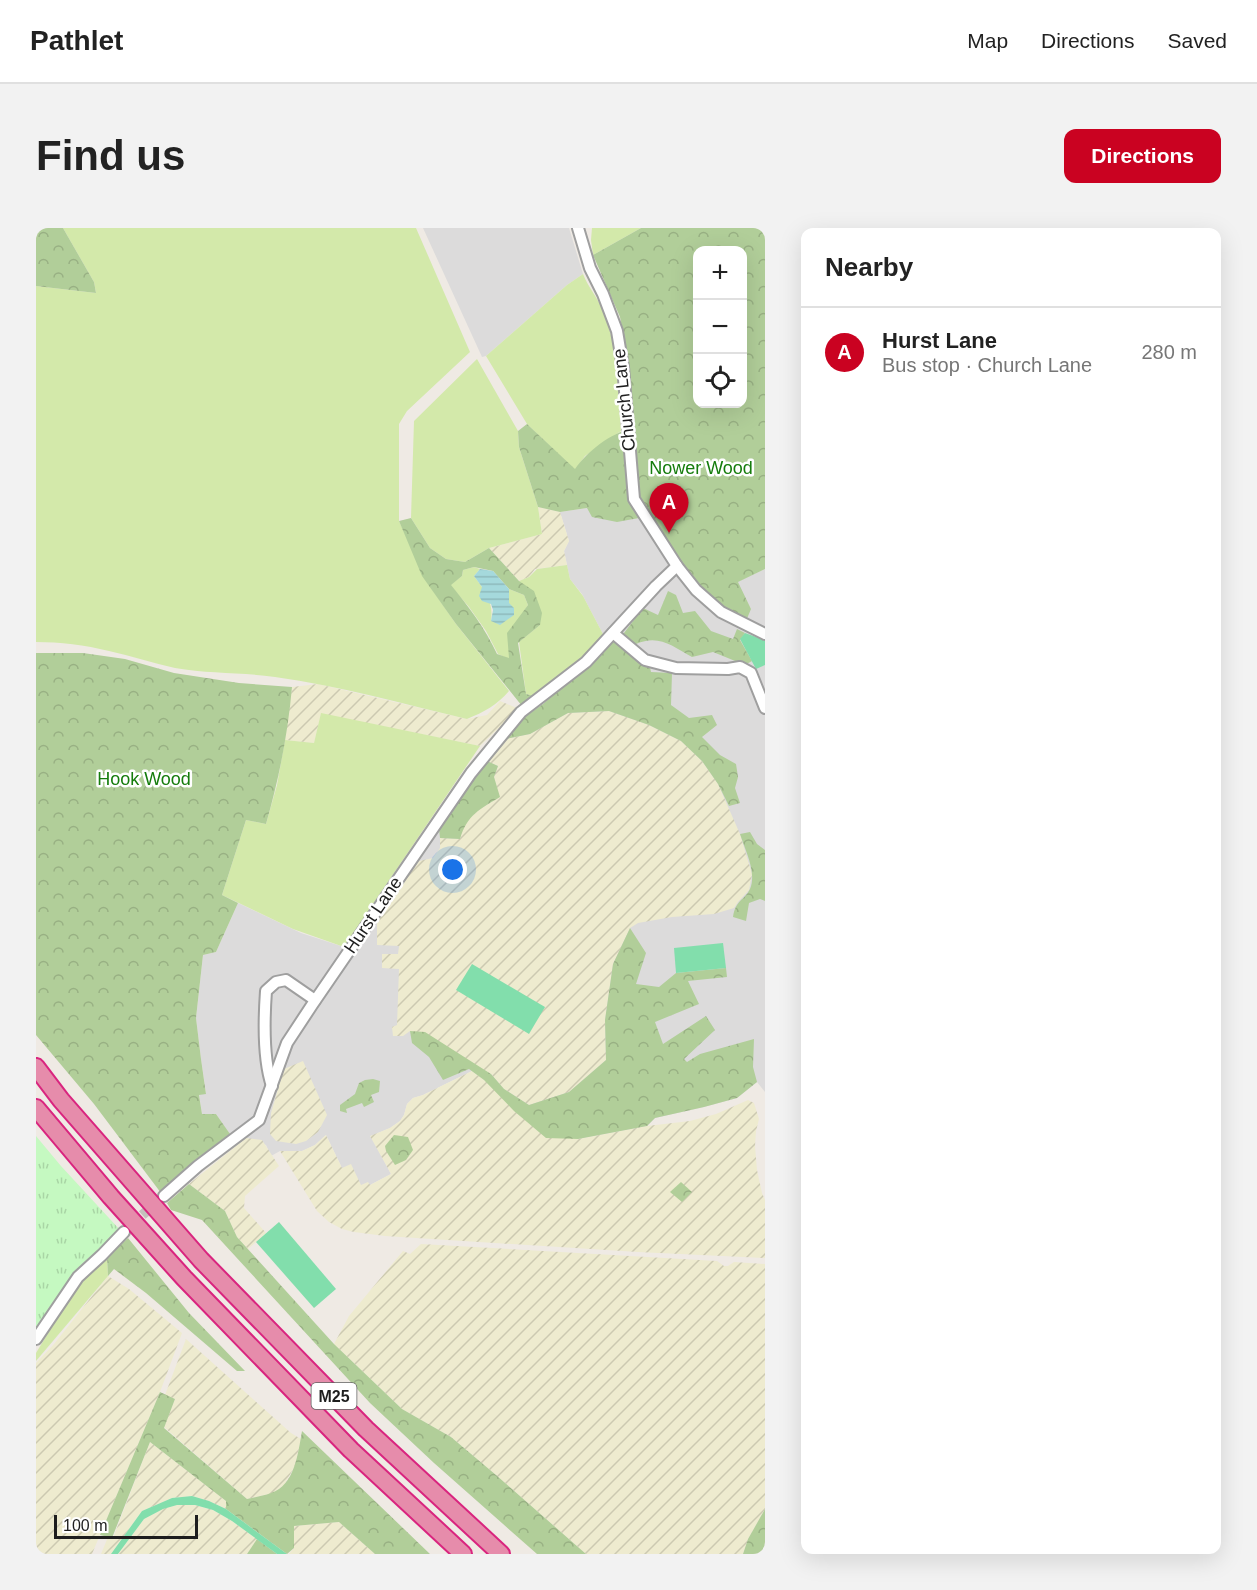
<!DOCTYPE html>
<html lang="en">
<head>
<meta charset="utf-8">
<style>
  body { margin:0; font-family:Helvetica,sans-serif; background:#f2f2f2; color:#222 }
  .controls { position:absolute; right:18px; top:18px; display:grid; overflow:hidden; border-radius:12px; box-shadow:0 6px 24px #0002 }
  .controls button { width:54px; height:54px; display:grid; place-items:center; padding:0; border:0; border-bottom:2px solid #e0e0e0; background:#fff; color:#222; font:30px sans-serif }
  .scale { position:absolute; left:18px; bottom:15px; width:144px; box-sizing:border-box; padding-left:6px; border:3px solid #1e1e1e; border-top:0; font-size:16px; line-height:21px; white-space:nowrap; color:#1e1e1e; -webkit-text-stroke:4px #fff; paint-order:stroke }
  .you { position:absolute; left:417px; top:642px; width:21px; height:21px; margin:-15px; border:4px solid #fff; border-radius:50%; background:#1a73e8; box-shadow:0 0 0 9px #1a73e833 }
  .badge { display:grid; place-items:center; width:39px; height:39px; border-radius:50%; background:#ca0221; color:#fff; font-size:20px; font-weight:700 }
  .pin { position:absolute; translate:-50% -50px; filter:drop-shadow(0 2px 3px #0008) }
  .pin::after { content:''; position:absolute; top:32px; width:21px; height:18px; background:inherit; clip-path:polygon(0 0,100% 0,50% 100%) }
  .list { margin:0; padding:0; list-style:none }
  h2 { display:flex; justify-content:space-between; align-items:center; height:78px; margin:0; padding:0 24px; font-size:26px }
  h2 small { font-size:20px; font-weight:400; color:#767676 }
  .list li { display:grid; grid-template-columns:39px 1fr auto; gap:18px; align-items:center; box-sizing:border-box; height:90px; padding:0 24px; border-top:2px solid #e0e0e0 }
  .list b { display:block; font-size:22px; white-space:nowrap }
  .list p { margin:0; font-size:20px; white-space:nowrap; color:#767676 }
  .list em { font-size:20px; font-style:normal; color:#767676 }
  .icon { flex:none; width:33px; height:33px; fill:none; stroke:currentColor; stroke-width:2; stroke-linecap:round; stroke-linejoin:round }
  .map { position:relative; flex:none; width:729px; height:1326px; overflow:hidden; border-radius:12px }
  header { display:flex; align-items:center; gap:36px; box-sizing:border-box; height:84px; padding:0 30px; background:#fff; border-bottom:2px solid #e0e0e0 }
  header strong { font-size:28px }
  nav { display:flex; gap:33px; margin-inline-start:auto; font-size:21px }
  .intro { display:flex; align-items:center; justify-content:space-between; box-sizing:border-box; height:144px; padding:0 36px }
  h1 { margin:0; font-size:42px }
  .button { padding:15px 27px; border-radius:12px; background:#ca0221; color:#fff; font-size:21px; font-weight:700 }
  main { display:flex; gap:36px; padding:0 36px }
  aside { flex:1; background:#fff; border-radius:12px; box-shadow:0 6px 24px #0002 }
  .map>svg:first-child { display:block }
  .residential { fill:#dcdbdb }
  .farmland { fill:url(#farmland-furrows) }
  .grass { fill:#d3e9aa }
  .forest { fill:url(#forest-crowns); fill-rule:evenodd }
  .park { fill:url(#park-tufts) }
  .pitch { fill:#82deac }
  .water { fill:url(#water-rules) }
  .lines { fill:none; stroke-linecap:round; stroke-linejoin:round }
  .minor-tunnel { stroke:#c5c1bc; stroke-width:10; stroke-dasharray:10 5; stroke-linecap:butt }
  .minor-casing { stroke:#9f9f9f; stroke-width:14 }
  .highway-casing { stroke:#d9257f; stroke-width:20 }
  .minor { stroke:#fff; stroke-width:10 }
  .highway { stroke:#e68cab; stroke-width:16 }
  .labels { text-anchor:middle; stroke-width:5; stroke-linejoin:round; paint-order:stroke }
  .shield { fill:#fff; stroke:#626262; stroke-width:1.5 }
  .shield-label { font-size:16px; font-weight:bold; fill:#1e1e1e }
  .street-label { font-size:18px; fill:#1e1e1e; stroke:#fff }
  .park-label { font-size:18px; fill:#157c0c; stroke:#fff }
</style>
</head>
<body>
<header>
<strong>Pathlet</strong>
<nav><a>Map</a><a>Directions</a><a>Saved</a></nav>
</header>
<div class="intro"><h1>Find us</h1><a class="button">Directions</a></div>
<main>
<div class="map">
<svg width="729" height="1326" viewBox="0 0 729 1326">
  <defs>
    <pattern id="farmland-furrows" width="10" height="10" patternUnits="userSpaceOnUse" patternTransform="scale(1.5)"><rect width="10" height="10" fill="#eeebcf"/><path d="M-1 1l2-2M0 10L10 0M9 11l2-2" fill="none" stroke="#ccc9b1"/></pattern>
    <pattern id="forest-crowns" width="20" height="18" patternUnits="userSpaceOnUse" patternTransform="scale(1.5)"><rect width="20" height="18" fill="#b1ce99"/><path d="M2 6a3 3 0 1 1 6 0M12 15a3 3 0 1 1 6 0" fill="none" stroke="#98b083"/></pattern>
    <pattern id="park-tufts" width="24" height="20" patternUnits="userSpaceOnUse" patternTransform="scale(1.5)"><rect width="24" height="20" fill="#c5f9c1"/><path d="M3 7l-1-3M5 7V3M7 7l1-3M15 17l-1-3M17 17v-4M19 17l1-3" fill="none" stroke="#a9d5a5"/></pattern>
    <pattern id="water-rules" width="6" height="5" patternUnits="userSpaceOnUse" patternTransform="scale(1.5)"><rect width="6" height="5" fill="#a5d9dc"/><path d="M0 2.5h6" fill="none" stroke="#8ebabc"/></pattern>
  </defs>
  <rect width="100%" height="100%" fill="#efeae4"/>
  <g class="residential">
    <polygon points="387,0 533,0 547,46 531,57 450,128 446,129"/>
    <polygon points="551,280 614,287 715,381 701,354 729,341 729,864 721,854 701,870 668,879 619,890 611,898 542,911 436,843 387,867 377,870 371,876 368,887 364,893 354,900 335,908 355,946 334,957 325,958 306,940 290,907 279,917 266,923 244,923 235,928 230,917 210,910 201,917 180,886 166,886 163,866 170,865 165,831 160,790 167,727 180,724 202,675 265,705 308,719 317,725 383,633 440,545 483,493 507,476 557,433 568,408 546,366 534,351 528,323 533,313 524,284"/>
  </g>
  <g class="farmland">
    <polygon points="502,279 524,284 533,313 528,323 531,337 499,341 493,349 483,353 453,320 506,306"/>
    <polygon points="282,456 431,491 451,487 464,473 483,481 444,518 285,486 278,515 249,512 256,459"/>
    <polygon points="573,483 613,497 645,513 666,533 682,556 704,606 716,646 713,662 702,674 698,680 678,686 636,689 602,695 594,700 577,736 569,792 570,832 533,864 493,877 468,861 455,846 374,803 367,808 357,808 356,799 361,797 363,741 346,740 346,726 362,726 363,718 341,717 341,691 383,633 397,630 404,620 404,610 424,611 427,599 438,585 463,569 458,549 462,538 451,533 470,511 494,506 532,485"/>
    <polygon points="267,833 291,887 282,904 270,913 260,916 240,913 234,906 235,885 244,854 248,841"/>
    <polygon points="436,843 448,852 542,911 611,898 654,893 680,886 712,872 718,875 723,891 720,903 719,918 721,942 726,965 729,972 729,1030 602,1024 349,1008 318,1004 306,1001 293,994 281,983 244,923 266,923 279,917 290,907 306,940 315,936 325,957 332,954 334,957 355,946 334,908 354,900 364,893 368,887 371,876 377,870 387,867"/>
    <polygon points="210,910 226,912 243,938 209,968 208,980 230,1005 212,1021 201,1009 189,983 153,956"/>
    <polygon points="385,1016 681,1033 688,1038 692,1038 698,1034 729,1036 729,1281 712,1311 707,1326 550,1326 460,1247 415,1209 366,1181 298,1116 313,1088 367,1023 374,1026"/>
    <polygon points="72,1048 93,1061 146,1105 124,1164 56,1326 0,1326 0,1135 18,1116"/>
    <polygon points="150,1111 255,1205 265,1211 259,1238 248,1257 237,1265 211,1271 128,1199 139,1171 129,1167"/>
    <polygon points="114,1214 190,1273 190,1281 173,1273 156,1268 136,1270 106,1283 75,1326 65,1326 72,1309 77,1310"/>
    <polygon points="141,1277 159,1277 177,1282 196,1293 221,1311 211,1326 82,1326 108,1291 126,1281"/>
    <polygon points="303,1294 339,1326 253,1326 258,1320 258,1298"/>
  </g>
  <g class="grass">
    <path d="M27 0H380L434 124 371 183 363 196V293L391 354 420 396 473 463C461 477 448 484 431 491 368 476 304 458 239 449 206 444 172 446 139 440 117 435 95 428 73 423 49 417 24 414 0 414V58L60 65 58 54Z"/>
    <polygon points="556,0 605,0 557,27 555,12"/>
    <path d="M547 46C552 59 562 70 567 83 583 121 582 162 585 203L549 228 539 242 491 196 450 128 531 57Z"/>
    <polygon points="441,131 482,203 483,219 502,279 506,306 453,320 429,334 410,331 394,320 375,290 378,193"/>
    <polygon points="531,337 534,351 547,368 568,408 544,434 502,469 490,466 483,414 504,397 483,353 493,349 501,341"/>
    <path d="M438 339 444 341 438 348C449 363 458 374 455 393L473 375V361L488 367 492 377 485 388 473 431 462 426 450 403 433 379 414 357 426 348 427 342Z"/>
    <polygon points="285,485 444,518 308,719 257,701 186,667 210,592 230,596 241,557 249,512 278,515"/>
    <polygon points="71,1029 72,1048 0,1133 0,1125 40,1059"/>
  </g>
  <g class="forest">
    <polygon points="0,0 27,0 58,54 60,65 0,58"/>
    <path d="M605 0H729V341L702 354 715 381 710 393 682 376 641 332 614 288 581 294 556 289 551 280 524 284 502 279 483 219 482 203 491 196 539 241C551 224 575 204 596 201L591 129 584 89 557 27ZM662 22H706V176H662Z"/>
    <path d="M375 290 394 320 410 331 429 334 453 320 483 353 498 363 506 385 504 397 482 415 490 466 502 469 486 478 420 396 386 348 363 293ZM438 339 457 343 473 361 488 367 492 377 471 405 473 430 461 426C449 400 433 379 415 357L426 348 427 342Z"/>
    <path d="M632 363 640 367 647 385 659 383 675 403 697 411 701 401 709 405 704 412 716 433 709 437 677 424 656 429C636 418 623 406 600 416L611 426 615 444 636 445 635 477 653 490 676 487 681 497 666 509 684 527 700 536 702 549 699 560 704 575 693 578 682 556 666 533 645 513 613 497 573 483 532 485 494 506 470 511 483 493 507 476 556 433 571 417 588 405 607 380 622 387Z"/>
    <path d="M0 425H47L89 431 138 445 203 455 256 459C252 505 243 551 230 596L210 592 186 667 202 675 180 724 167 727 160 790 165 831 170 866 163 867 166 886H180L194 906 158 933 125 965 58 876 0 807Z"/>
    <path d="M451 533 462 538 458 549 464 569C444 581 431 587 424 611L404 610 403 601 440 545Z"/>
    <path d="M714 604 721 616 729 622V673L724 671 713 675 710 693 697 689C700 671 708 673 714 661 721 644 709 622 704 606Z"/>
    <polygon points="594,700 610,725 600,756 623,759 640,745 690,740 691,749 652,753 663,776 619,794 627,816 670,788 679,802 648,831 651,834 664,826 718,811 717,839 721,854 701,870 668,879 619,890 611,898 542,911 510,910 478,883 448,852 433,841 407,852 393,829 376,815 374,803 389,804 455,846 468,861 493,877 533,864 570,832 569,792 577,736"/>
    <polygon points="337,851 344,853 343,864 335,867 338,874 328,879 326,875 310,881 311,885 304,883 304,877 319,866 323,855 329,852"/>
    <polygon points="358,907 372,909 377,922 370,932 359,937 350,923 349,918"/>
    <polygon points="645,954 656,964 646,974 634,964"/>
    <polygon points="153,956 189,983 201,1009 298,1116 366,1181 415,1209 460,1247 550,1326 501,1326 398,1235 334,1175 166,992 135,982 131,975"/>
    <polygon points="92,1010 153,1085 209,1143 201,1143 110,1065 78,1041 72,1048 71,1029"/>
    <path d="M124 1164 139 1171 128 1200 211 1271C219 1269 227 1268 235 1265 259 1257 262 1225 266 1203L394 1326H339L303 1294 258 1298V1320L251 1326 190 1281V1273L114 1214 76 1310 64 1307Z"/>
    <polygon points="729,1281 729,1326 707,1326 712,1311"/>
    <polygon points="221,1311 241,1326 211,1326"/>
  </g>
  <polygon class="park" points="0,908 25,938 85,1003 45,1037 0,1100"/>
  <g class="pitch">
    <polygon points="709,405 729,412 729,437 720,441 704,411"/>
    <polygon points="687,715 690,740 640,745 638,720"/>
    <polygon points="436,736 509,779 493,806 420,762"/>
    <polygon points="243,994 300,1061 278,1080 220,1014"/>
    <polygon points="156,1268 173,1273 190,1281 251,1326 241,1326 196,1293 177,1282 159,1277 141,1277 127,1281 108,1291 82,1326 75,1326 106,1283 136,1270"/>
  </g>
  <polygon class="water" points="444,341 457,343 473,361 473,375 478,380 478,387 464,397 455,393 457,382 455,376 446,373 443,368 446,359 438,348"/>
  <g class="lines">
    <polyline class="minor-tunnel" points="95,997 128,968"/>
    <defs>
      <g id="minor">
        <polyline points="542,0 554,40 567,66 581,103 587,139 598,271 641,338 660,362 685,384 729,406"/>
        <polyline points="577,405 609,432 640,440 692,441 704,439 715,445 729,480"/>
        <path d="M236 858C227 831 228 791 230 763L240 754 250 752 279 772"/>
        <polyline points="128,968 162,938 223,892 251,815 276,777 435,545 485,484 550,434 620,358 641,338"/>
        <polyline points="0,1111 42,1049 66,1027 88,1004"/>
      </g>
      <g id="highway">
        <polyline points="0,839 25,872 165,1032 330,1201 465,1326"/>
        <polyline points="0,880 75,969 148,1050 315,1222 427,1326"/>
      </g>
    </defs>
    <use href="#minor" class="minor-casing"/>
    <use href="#highway" class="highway-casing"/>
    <use href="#minor" class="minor"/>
    <use href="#highway" class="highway"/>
  </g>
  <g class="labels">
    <rect class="shield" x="275.5" y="1155" width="45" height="26" rx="4.5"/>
    <g class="shield-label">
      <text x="298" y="1174">M25</text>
    </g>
    <g class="street-label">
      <text transform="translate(588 172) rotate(-96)" y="6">Church Lane</text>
      <text transform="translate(337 687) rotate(-56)" y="6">Hurst Lane</text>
    </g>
    <g class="park-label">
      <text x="665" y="246">Nower Wood</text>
      <text x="108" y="557">Hook Wood</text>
    </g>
  </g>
</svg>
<div class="controls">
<button>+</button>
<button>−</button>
<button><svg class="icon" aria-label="locate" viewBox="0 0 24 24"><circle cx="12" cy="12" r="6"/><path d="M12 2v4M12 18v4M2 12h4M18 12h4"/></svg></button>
</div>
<div class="scale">100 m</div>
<div class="you"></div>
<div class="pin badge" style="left:633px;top:305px">A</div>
</div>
<aside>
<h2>Nearby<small></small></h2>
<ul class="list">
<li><span class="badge">A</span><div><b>Hurst Lane</b><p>Bus stop · Church Lane</p></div><em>280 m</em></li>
</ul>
</aside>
</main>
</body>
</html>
